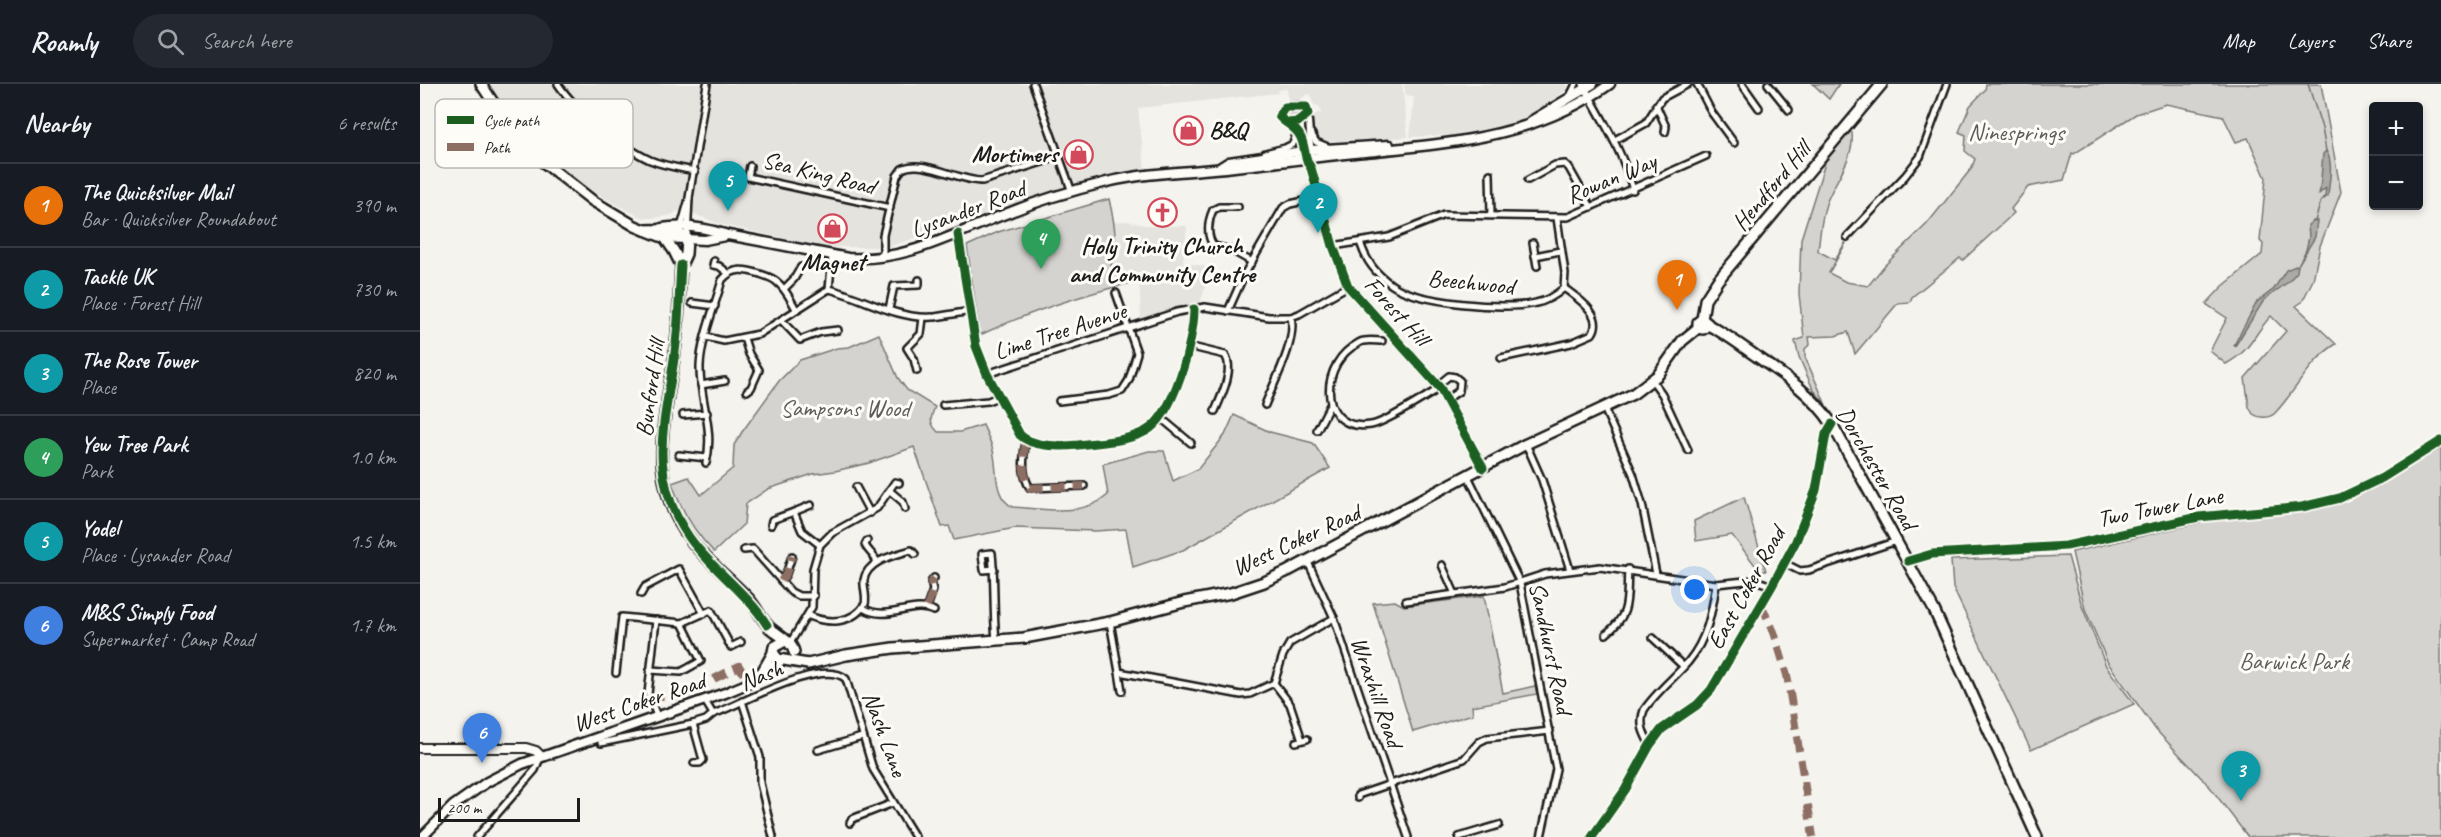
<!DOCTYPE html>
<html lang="en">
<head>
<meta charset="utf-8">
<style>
  body { margin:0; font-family:Caveat,sans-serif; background:#242831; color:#f1f3f6 }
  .controls { position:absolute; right:18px; top:18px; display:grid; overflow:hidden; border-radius:6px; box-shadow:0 3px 9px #0003 }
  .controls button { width:54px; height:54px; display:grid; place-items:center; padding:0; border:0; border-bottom:2px solid #363941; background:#171b24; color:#f1f3f6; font:30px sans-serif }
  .scale { position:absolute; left:18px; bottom:15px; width:142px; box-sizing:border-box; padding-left:6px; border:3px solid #1c1c1c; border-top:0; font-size:16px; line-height:21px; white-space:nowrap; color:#1c1c1c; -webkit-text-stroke:4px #fdfcf7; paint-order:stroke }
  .you { position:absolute; left:1275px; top:506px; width:21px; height:21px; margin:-15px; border:4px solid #fff; border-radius:50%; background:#1a73e8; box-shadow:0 0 0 9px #1a73e833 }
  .badge { display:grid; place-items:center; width:39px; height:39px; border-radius:50%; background:#0b8043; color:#fff; font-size:20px; font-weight:700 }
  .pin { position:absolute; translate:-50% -50px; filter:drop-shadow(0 2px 3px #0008) }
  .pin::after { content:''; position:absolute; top:32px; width:21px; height:18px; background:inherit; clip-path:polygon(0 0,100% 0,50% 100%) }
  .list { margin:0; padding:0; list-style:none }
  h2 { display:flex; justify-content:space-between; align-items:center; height:78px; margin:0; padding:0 24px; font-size:26px }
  h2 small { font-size:20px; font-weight:400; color:#9ea1a6 }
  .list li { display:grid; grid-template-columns:39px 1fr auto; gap:18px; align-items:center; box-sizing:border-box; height:84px; padding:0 24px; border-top:2px solid #363941 }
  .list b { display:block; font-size:22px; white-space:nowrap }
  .list p { margin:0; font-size:20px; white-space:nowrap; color:#9ea1a6 }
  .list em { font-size:20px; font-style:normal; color:#9ea1a6 }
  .icon { flex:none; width:33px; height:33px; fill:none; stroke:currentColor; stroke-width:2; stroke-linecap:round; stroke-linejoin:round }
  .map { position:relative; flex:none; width:2021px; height:753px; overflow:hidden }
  header { display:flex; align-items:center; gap:36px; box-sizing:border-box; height:84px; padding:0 30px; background:#171b24; border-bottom:2px solid #363941 }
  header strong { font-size:28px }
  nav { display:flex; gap:33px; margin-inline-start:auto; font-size:21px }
  .search { width:420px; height:54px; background:#242831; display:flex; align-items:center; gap:15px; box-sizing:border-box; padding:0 21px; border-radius:33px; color:#9ea1a6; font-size:22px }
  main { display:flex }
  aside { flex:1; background:#171b24 }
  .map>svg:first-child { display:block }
  .built { fill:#e4e3de }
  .green { fill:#d4d3cf; stroke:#787876; stroke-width:1.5 }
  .water { fill:#abaaa6; stroke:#72716f; stroke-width:1.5 }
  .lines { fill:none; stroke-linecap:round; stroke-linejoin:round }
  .stream { stroke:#72716f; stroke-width:1.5 }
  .street-casing { stroke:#1c1c1c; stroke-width:10 }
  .secondary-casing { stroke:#1c1c1c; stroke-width:12 }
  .primary-casing { stroke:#1c1c1c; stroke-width:13 }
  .highway-casing { stroke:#1c1c1c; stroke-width:14 }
  .street { stroke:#fdfcf7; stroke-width:5 }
  .secondary { stroke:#fdfcf7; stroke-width:8 }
  .primary { stroke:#fdfcf7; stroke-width:8 }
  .highway { stroke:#fdfcf7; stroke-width:9 }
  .quiet { stroke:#8d6e63; stroke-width:8; stroke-dasharray:15 8; stroke-linecap:butt }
  .cycleway-casing { stroke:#fdfcf7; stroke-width:13 }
  .cycleway { stroke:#1b5e20; stroke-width:9 }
  .labels { text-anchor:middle; stroke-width:6; stroke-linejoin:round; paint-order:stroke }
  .poi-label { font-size:24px; font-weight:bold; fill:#1c1c1c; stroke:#fdfcf7 }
  .park-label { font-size:24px; fill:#5c5c5b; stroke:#fdfcf7 }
  .street-label { font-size:24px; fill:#1c1c1c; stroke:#fdfcf7 }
  .key { fill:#fdfcf7; stroke:#bab9b5; stroke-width:1.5 }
  .key-label { font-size:16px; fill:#1c1c1c }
</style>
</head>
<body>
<header>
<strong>Roamly</strong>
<div class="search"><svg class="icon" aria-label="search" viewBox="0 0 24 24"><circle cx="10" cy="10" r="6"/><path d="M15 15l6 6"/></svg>Search here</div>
<nav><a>Map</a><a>Layers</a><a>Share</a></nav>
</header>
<main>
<aside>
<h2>Nearby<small>6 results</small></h2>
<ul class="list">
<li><span class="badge" style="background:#e8710a">1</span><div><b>The Quicksilver Mail</b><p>Bar · Quicksilver Roundabout</p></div><em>390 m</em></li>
<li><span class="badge" style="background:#0f9aa8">2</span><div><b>Tackle UK</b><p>Place · Forest Hill</p></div><em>730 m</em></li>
<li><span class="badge" style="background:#0f9aa8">3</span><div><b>The Rose Tower</b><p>Place</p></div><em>820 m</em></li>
<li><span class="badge" style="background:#2e9e5b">4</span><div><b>Yew Tree Park</b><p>Park</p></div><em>1.0 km</em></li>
<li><span class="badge" style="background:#0f9aa8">5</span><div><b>Yodel</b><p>Place · Lysander Road</p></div><em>1.5 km</em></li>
<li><span class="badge" style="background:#3f7fe0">6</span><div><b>M&amp;S Simply Food</b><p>Supermarket · Camp Road</p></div><em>1.7 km</em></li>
</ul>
</aside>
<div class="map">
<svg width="2021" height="753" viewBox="0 0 2021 753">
  <rect width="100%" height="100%" fill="#f4f3ee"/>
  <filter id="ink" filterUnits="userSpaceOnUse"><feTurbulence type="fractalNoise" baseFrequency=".0167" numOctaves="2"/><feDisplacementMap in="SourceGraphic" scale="12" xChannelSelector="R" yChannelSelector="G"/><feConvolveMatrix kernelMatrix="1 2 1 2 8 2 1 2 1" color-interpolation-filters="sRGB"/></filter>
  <g filter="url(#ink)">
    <g class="built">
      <polygon points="67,0 982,0 988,53 906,58 900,55 896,49 893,34 897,29 901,29 900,23 893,20 891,10 885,11 884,13 879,16 868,16 867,5 858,6 858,9 718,24 725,86 675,94 468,163 401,163 299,140 274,130 257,127 252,131 235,134 224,134 211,128 177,110 120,69 82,24"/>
      <polygon points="984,0 1146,0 1146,6 1108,33 1085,41 1032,51 990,53 994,13 986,12"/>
      <polygon points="706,137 730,142 767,142 763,178 791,184 780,220 721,234 719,193 695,187 691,182 697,164 694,138"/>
    </g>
    <g class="green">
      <polygon points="1393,0 1419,0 1409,15"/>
      <path d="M1566 0H1901L1921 108 1900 162 1893 196 1882 218 1876 222 1916 260C1890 276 1875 308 1855 329 1849 335 1839 334 1833 330L1829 323 1825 294 1866 247 1851 232C1832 252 1833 265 1806 280L1790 267 1807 234 1786 220 1802 203 1842 170 1843 160 1840 157 1846 94 1828 54 1816 58 1803 32 1746 20 1716 30 1654 70 1652 69 1644 96 1608 103 1591 125 1594 129 1543 176 1540 174 1492 213 1490 218 1478 219 1435 270 1428 248 1415 252 1389 253 1390 260 1385 265V273L1406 321 1393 305 1379 273 1375 257 1384 254 1379 210 1381 155 1405 79 1404 75 1428 46 1432 49C1435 74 1414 97 1406 120 1401 135 1400 151 1398 167L1415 176 1425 159H1426L1409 189 1426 198 1448 202 1464 182 1507 140 1551 85 1555 75 1545 67 1546 51 1539 48 1550 22 1565 6Z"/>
      <polygon points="883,26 886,30 881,35 871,37 864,32 868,27"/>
      <path d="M689 115C695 141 698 156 691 182L695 187 719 193V197C664 210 611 227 560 251L547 162 578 148Z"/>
      <path d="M459 250 478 294 487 306 515 323C510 334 509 339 518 348H540L563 341C566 348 570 356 572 363 579 383 571 412 593 423 624 425 664 433 688 411L683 380 729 367H744L753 397 778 385 805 351 814 331 850 348 893 359 910 384 763 466 713 483 706 445 675 447 595 444 534 456 529 442 522 443 494 363 449 379 415 387 393 390 348 405 326 420 324 440 294 468C274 448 261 426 252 399L269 393 281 411 313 384 314 361 322 348 359 297 380 276 417 264 429 263Z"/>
      <polygon points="2021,364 2021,753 1828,753 1790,703 1736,646 1688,579 1665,525 1652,468 1792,436 1876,428 1910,421 1964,397"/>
      <polygon points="1324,413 1346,487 1337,488 1335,481 1312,451 1276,457 1274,437"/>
      <polygon points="1648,472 1662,522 1686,582 1714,620 1611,666 1533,504 1531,476"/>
      <polygon points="1064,512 1083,609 1115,602 1117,610 1052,622 1053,630 993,648 953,519 975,517 984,522"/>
    </g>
    <g class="water">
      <path d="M1906 67C1914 78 1909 98 1908 112L1901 117 1905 112 1906 104 1899 110C1901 104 1902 78 1903 70Z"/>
      <polygon points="1893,137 1897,137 1895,153 1878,181 1877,188 1868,198 1844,216 1815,262 1814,261 1837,218 1854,205 1866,186 1878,181 1886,166 1889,153 1888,141"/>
    </g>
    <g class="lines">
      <g class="stream">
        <polyline points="1888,0 1902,44 1906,67"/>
        <polyline points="1895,137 1901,117"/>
      </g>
      <defs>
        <g id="street">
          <path d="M138 0C155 26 202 63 230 76 244 82 260 84 275 87"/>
          <polyline points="613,0 652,108"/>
          <path d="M1163 0C1182 36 1202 65 1213 106"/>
          <polyline points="1277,0 1292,29 1314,59"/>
          <polyline points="1322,0 1339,24"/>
          <polyline points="1348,0 1369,26"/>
          <polyline points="1150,12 1156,0"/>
          <polyline points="1236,21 1246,43 1245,48"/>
          <polyline points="888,31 891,67"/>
          <path d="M868 39 878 38 888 30 886 23C877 20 864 21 859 30 862 38 869 38 875 44 882 51 882 59 884 69"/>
          <polyline points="891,49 896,58 908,63"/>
          <polyline points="1195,56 1226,39 1242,14 1268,0"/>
          <polyline points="845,69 865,64 873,60 877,47"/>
          <polyline points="330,82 328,93 470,124"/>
          <polyline points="1070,90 1071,131"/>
          <polyline points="1108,96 1135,81 1145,80 1149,84 1171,123"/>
          <path d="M818 123H799L793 126C788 137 786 152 794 162L811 166 832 178"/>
          <polyline points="261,143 269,115"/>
          <path d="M538 150 556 262 567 290 600 351C612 363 641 363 658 361 679 358 706 358 726 347 754 332 774 256 774 225"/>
          <polyline points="1427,153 1485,92 1500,73 1527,0"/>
          <polyline points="267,155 269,114 287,0"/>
          <path d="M940 158C946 177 955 189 972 201 998 219 1086 227 1116 219 1127 217 1136 211 1144 204L1145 189 1137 134"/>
          <polyline points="1113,159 1117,182"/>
          <polyline points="913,162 969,153 1024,131 1148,133 1286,72"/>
          <polyline points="1115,172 1140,167"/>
          <path d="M463 173V151L477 92 482 85C503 74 538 97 562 97L638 73"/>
          <polyline points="294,177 293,181 299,182 308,189"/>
          <polyline points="364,205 374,195 381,183"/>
          <polyline points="409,205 412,172"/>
          <polyline points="272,219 295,222"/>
          <polyline points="469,225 474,202 499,201 499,196"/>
          <polyline points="808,227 824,191 863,124 870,120 898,114"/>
          <polyline points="515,233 551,227"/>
          <polyline points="361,236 380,256 401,248 418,246"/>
          <path d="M286 253 304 257 339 250 409 205C442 213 478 236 512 233"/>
          <polyline points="324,254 329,270 339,286 331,304 327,307"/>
          <path d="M962 257C957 257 950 256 944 257 940 257 936 261 932 263 898 287 901 349 951 341 965 339 1007 312 1020 304"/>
          <path d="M768 262 805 271C815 285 801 313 795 327"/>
          <path d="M1081 274 1151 259 1172 250C1185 231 1157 214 1144 204"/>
          <polyline points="497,287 494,275 487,264 501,250 503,234"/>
          <polyline points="567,290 757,228 785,223 849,233 871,233 879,230 928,202"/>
          <polyline points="1232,296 1242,310 1268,366"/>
          <polyline points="281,301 305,297"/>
          <polyline points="1018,301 1029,292 1035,293 1040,297 1039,307 1027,315"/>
          <polyline points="639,317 689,311 702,307 709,296 717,269 696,209"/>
          <polyline points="523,321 568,317 580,312"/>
          <path d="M845 321C854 298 877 257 871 233"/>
          <polyline points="1184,324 1213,390 1222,420 1236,490"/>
          <polyline points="263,331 287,329"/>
          <polyline points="741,334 771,359"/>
          <polyline points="897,346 910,321"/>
          <path d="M606 358C603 372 601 391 610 404L664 402"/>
          <polyline points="1106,360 1122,396 1150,486"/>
          <polyline points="259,371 287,374"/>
          <path d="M286 379C295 345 279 315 280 282 281 256 295 222 302 196 313 183 325 185 340 190 346 192 353 194 357 198 366 205 370 215 376 225"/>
          <polyline points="1048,392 1100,499 1136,685 1121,753"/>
          <polyline points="436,403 450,429"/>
          <polyline points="470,407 483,418 485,425"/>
          <polyline points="374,428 391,421"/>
          <polyline points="351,441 352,436 374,428 382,447 400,461"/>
          <path d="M447 457 445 461C448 467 454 471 457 478"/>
          <polyline points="324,466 333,465 371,508 379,512 394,512"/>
          <polyline points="887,476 914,534 988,753"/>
          <polyline points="1488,477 1512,470 1646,462 1779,433 1882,423 1920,414 1962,394 2021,357"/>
          <polyline points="1364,479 1380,487 1389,486 1477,457"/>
          <polyline points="1022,481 1035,510"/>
          <path d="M574 485 564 486 562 470 572 469C575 498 573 527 576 556"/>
          <polyline points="361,497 366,490 372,472"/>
          <polyline points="221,510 225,503 259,485 284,530"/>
          <polyline points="986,517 1085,503 1125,490 1180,483 1296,500 1335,496 1352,502"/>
          <polyline points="507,523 513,506 511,498 514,494"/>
          <path d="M443 524C468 539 492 516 514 527"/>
          <path d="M389 532C409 540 432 540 445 520 447 511 443 504 444 496 447 476 476 471 491 466L495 470"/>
          <polyline points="236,536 228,610 237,632"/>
          <polyline points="690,538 699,588 821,611 830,610 854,599 863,571 870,559 914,534"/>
          <path d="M1186 550C1212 529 1206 516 1208 485"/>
          <polyline points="1233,554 1263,582"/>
          <polyline points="370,559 392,523 393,485 400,461 412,449 457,424 475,398 479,399"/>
          <polyline points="230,586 261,588 281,577 262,539"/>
          <polyline points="699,588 702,607"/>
          <polyline points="196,589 202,533 262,539 291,526 311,563 321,558"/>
          <polyline points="854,599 870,620 882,656"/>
          <path d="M285 617 293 630C320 621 402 573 426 595L453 685 495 753"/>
          <polyline points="322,617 340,673 340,699 353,753"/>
          <polyline points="273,640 283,676 280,679 274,679"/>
          <polyline points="876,658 887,655"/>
          <polyline points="181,659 273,640 286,636 293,630"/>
          <path d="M1230 661C1223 648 1219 640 1224 626 1236 608 1254 594 1268 578 1287 555 1292 529 1296 500"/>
          <polyline points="398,666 442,653"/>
          <polyline points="938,714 938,711 1044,675 1059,658 1067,654 1130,647"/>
          <polyline points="430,739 432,735 473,719"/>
          <polyline points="57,753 115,686 120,674"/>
          <polyline points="1039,753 1079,741"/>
          <polyline points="1172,753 1205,706 1230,661 1242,645 1277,621 1291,606 1352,502 1376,457 1396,406 1406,350 1412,340"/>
        </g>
        <g id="secondary">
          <polyline points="885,75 891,84 913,162 928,202 1020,304 1063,384"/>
          <polyline points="0,664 106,664 116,667 121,672"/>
        </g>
        <g id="primary">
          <polyline points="1111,37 1173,0"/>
          <polyline points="801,83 809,78 890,66 969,61"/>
          <path d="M242 144C264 140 287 144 308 151L428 174C487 178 534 149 588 129 620 116 654 106 687 98 728 88 772 88 814 83 857 79 901 72 945 68 1033 59 1116 53 1190 0"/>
          <polyline points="245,154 285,156 305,152"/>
          <polyline points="341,589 353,568"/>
          <polyline points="2,753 33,722 67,698 102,680 305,609 329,599 361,577"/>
        </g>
        <g id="highway">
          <polyline points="61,0 88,41 118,74 173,117 215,142 245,154 254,167 261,181"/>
          <path d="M225 146C236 145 260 146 267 155L266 170 261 181C259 210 259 239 255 267 246 338 223 395 273 459 289 479 310 495 328 514 336 523 341 534 349 543 357 551 372 557 374 568"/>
          <polyline points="1282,235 1288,240 1283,245 1278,244 1278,238 1282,235 1285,216 1298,196 1462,0"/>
          <path d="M1288 241C1305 249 1320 261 1336 272 1365 292 1392 310 1412 340L1514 526 1617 753"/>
          <polyline points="365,557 354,563 353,568 358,575 388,580 426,571 473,564 604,554 690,538 764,518 811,509 844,498 868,487 1106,360 1213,310 1238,291 1262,257 1278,244"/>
        </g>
      </defs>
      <use href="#street" class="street-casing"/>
      <use href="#secondary" class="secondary-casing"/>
      <use href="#primary" class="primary-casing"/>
      <use href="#highway" class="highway-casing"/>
      <use href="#street" class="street"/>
      <use href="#secondary" class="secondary"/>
      <use href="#primary" class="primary"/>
      <use href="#highway" class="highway"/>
      <g class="quiet">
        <path d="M606 358C603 372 601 391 610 404L664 402"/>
        <polyline points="361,497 366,490 372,472"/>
        <polyline points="1341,520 1354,548 1367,591 1393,753"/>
        <polyline points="507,523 513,506 511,498 514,494"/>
        <polyline points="229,615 238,612 261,612 319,582 324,591"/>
      </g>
      <defs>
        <g id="cycleway">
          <path d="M868 39 878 38 888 30 886 23H865L859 32C865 40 875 42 880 52 886 62 883 74 891 84L913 162 928 202 1020 304 1063 384"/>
          <path d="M538 150 556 262 567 290 600 351C612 363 641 363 658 361 679 358 706 358 726 347 754 332 774 256 774 225"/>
          <path d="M261 181C259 210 259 239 255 268 246 336 225 389 269 453 291 485 326 507 347 541"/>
          <polyline points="1488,477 1512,470 1646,462 1779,433 1882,423 1920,414 1962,394 2021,357"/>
          <polyline points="1172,753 1205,706 1230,661 1242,645 1277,621 1291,606 1352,502 1376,457 1396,406 1406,350 1412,340"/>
        </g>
      </defs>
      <use href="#cycleway" class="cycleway-casing"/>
      <use href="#cycleway" class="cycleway"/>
    </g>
  </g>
  <defs>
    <symbol id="shop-ring" viewBox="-11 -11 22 22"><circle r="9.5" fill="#fdfcf7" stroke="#d1495b" stroke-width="1.5"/><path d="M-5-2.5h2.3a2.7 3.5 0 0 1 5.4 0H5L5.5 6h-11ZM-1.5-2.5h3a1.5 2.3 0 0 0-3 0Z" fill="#d1495b"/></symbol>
    <symbol id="church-ring" viewBox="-11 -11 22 22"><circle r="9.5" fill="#fdfcf7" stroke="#d1495b" stroke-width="1.5"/><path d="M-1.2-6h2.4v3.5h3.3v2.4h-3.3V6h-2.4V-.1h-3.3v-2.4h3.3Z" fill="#d1495b"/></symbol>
  </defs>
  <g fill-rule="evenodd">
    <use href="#shop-ring" x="752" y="30" width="33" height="33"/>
    <use href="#shop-ring" x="642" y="54" width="33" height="33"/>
    <use href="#church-ring" x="726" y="112" width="33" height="33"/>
    <use href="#shop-ring" x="396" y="128" width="33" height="33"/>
  </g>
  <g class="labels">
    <g class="poi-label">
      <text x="789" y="54" text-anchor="start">B&amp;Q</text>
      <text x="638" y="78" text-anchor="end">Mortimers</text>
      <text x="742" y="170">Holy Trinity Church<tspan x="742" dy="28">and Community Centre</tspan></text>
      <text x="413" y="186">Magnet</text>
    </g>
    <g class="park-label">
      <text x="1596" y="56">Ninesprings</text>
      <text x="425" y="332">Sampsons Wood</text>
      <text x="1874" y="585">Barwick Park</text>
    </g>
    <g class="street-label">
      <text transform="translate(399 89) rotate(14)" y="8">Sea King Road</text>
      <text transform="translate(1191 94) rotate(-23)" y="8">Rowan Way</text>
      <text transform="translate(1351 102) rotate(-50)" y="8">Hendford Hill</text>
      <text transform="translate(548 125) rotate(-21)" y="8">Lysander Road</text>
      <text transform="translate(1051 198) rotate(6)" y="8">Beechwood</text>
      <text transform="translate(977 227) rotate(48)" y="8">Forest Hill</text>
      <text transform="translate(640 247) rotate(-18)" y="8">Lime Tree Avenue</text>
      <text transform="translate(230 304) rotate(-82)" y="8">Bunford Hill</text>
      <text transform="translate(1457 384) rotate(60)" y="8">Dorchester Road</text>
      <text transform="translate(1740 423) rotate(-11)" y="8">Two Tower Lane</text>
      <text transform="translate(876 456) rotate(-25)" y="8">West Coker Road</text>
      <text transform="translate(1326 504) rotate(-61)" y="8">East Coker Road</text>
      <text transform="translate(1131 564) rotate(78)" y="8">Sandhurst Road</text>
      <text transform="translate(341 591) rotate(-22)" y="8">Nash</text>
      <text transform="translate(957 608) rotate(71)" y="8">Wraxhill Road</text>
      <text transform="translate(219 618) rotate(-19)" y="8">West Coker Road</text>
      <text transform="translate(465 650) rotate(70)" y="8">Nash Lane</text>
    </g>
  </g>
  <rect x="15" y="15" width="198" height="69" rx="9" class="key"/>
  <rect x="27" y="32" width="27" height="8" fill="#1b5e20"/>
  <rect x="27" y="59" width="27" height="8" fill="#8d6e63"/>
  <g class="key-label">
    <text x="64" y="42">Cycle path</text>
    <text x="64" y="69">Path</text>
  </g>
</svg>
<div class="controls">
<button>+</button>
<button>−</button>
</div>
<div class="scale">200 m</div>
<div class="you"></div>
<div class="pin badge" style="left:1257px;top:226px;background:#e8710a">1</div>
<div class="pin badge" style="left:898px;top:149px;background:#0f9aa8">2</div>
<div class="pin badge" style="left:1821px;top:717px;background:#0f9aa8">3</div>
<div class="pin badge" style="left:621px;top:185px;background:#2e9e5b">4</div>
<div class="pin badge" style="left:308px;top:127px;background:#0f9aa8">5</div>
<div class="pin badge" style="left:62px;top:679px;background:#3f7fe0">6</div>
</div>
</main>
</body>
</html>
